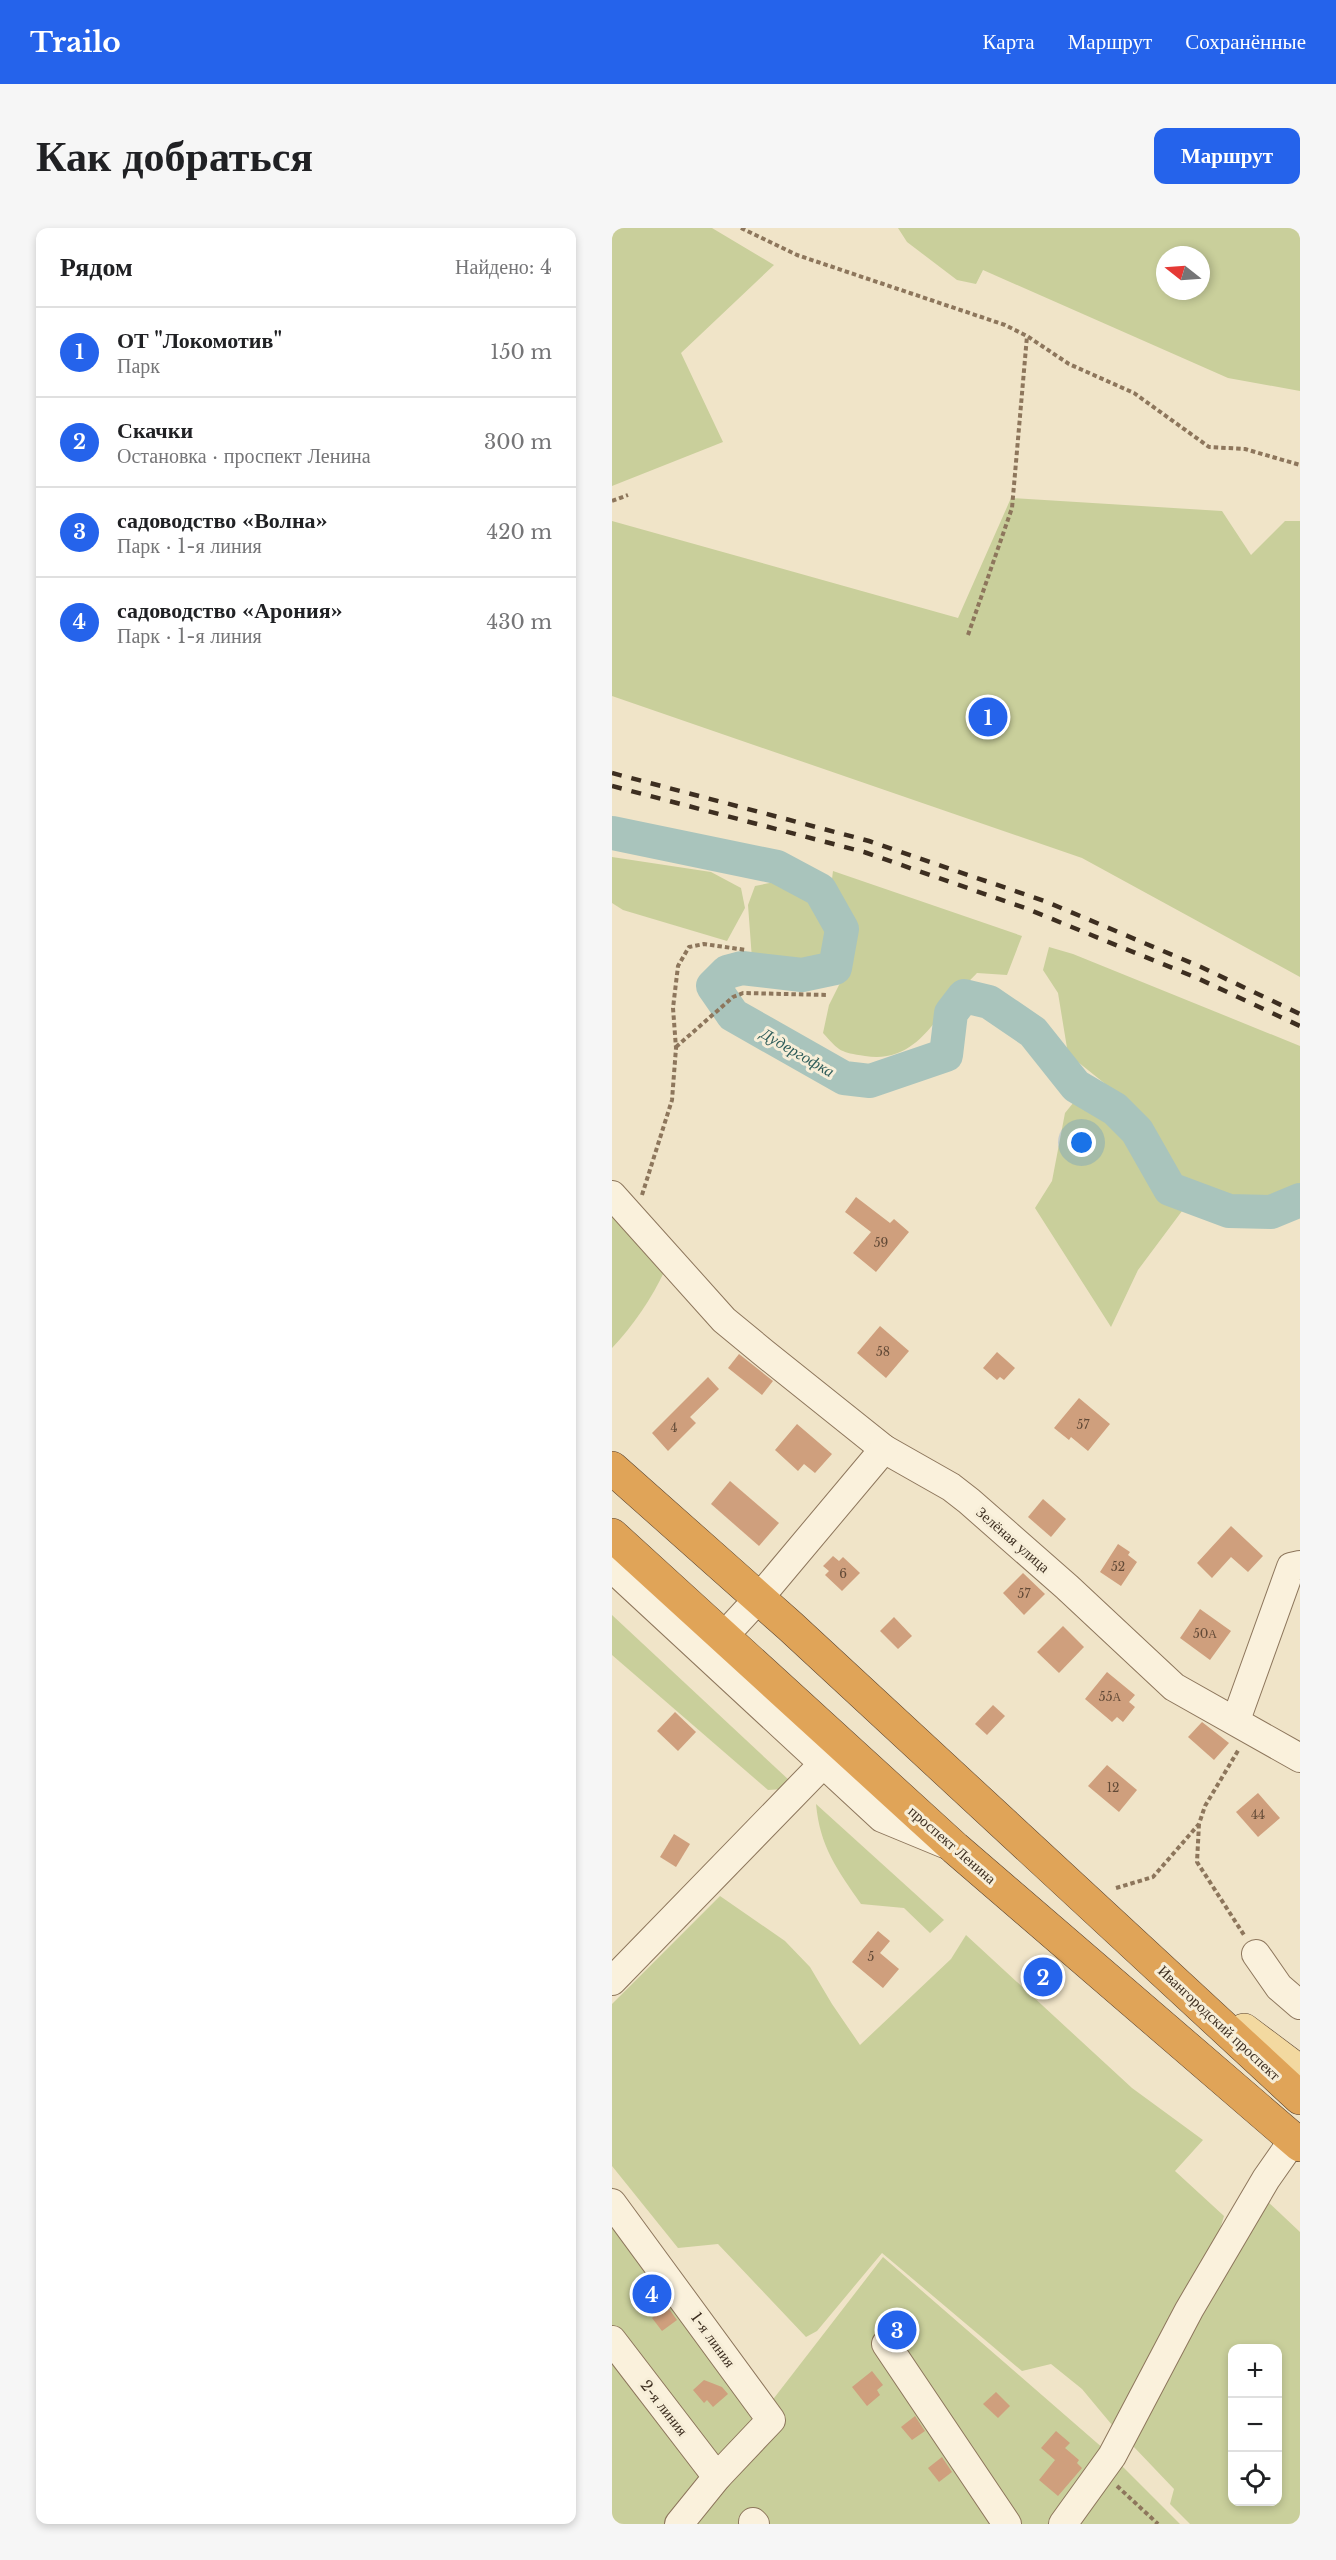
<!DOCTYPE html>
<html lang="ru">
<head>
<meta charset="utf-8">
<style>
  body { margin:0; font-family:"Libre Baskerville",serif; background:#f6f6f6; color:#202124 }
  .controls { position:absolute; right:18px; bottom:18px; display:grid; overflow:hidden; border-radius:12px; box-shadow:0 3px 9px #0003 }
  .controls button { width:54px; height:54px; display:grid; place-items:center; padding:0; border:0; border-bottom:2px solid #e0e0e0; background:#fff; color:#202124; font:30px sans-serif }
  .compass { position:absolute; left:544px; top:18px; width:54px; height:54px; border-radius:50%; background:#fff; box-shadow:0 3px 9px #0003; rotate:287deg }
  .you { position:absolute; left:470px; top:915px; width:21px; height:21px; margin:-15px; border:4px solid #fff; border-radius:50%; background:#1a73e8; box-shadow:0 0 0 9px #1a73e833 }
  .badge { display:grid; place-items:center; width:39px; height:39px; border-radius:50%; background:#2563eb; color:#fff; font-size:20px; font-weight:700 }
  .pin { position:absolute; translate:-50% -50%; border:3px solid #fff; box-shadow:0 2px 6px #0006 }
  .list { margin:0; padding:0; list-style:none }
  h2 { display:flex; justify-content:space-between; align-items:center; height:78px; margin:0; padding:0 24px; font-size:26px }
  h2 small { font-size:20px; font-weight:400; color:#757577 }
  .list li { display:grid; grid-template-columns:39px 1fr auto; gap:18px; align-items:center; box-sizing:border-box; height:90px; padding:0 24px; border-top:2px solid #e0e0e0 }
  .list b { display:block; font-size:22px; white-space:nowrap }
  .list p { margin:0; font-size:20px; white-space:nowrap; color:#757577 }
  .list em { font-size:20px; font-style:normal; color:#757577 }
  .icon { flex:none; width:33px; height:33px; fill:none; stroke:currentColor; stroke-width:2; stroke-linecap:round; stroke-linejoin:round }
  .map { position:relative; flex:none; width:688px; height:2296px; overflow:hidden; border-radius:12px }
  header { display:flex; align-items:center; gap:36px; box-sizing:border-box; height:84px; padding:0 30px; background:#2563eb; color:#fff }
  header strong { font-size:28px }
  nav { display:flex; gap:33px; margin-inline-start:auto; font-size:21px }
  .intro { display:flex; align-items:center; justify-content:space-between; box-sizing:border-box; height:144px; padding:0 36px }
  h1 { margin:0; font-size:42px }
  .button { padding:15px 27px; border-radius:12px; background:#2563eb; color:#fff; font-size:21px; font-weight:700 }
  main { display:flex; gap:36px; padding:0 36px }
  aside { flex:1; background:#fff; border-radius:12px; box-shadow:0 3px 9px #0003 }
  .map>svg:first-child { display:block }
  .green { fill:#c9cf9b; fill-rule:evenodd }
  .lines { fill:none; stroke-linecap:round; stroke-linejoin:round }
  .river { stroke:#a9c4bc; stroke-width:34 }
  .building { fill:#cf9f7d }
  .minor-casing { stroke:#8d765c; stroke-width:30 }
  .major-casing { stroke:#5b4430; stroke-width:34 }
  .highway-casing { stroke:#5b4430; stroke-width:34 }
  .path { stroke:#8d765c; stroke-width:4; stroke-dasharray:4.5 3; stroke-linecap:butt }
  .minor { stroke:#faf1dc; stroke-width:28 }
  .major { stroke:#f3d9a0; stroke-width:33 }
  .highway { stroke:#e0a458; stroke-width:33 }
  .rail { stroke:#3d2e20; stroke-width:4.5; stroke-dasharray:10 10; stroke-linecap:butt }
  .labels { text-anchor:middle; stroke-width:6; stroke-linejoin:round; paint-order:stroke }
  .number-label { font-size:12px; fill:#624a37 }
  .street-label { font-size:15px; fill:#3d2e20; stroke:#f7eed8 }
  .water-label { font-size:16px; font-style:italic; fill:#2f5d5a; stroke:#f7eed8 }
</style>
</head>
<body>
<header>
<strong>Trailo</strong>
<nav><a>Карта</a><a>Маршрут</a><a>Сохранённые</a></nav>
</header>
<div class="intro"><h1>Как добраться</h1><a class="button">Маршрут</a></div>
<main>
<aside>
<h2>Рядом<small>Найдено: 4</small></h2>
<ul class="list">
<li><span class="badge">1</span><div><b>ОТ &quot;Локомотив&quot;</b><p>Парк</p></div><em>150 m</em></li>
<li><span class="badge">2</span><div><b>Скачки</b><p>Остановка · проспект Ленина</p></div><em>300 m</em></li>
<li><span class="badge">3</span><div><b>садоводство «Волна»</b><p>Парк · 1-я линия</p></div><em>420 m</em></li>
<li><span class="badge">4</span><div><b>садоводство «Арония»</b><p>Парк · 1-я линия</p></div><em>430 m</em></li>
</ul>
</aside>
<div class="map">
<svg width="688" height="2296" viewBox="0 0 688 2296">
  <rect width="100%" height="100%" fill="#f0e4c8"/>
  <g class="green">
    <polygon points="0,0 100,0 162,37 69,125 111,214 0,258"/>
    <path d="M286 0H688V163L616 150 371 42 364 56 345 52 295 14ZM553 27H589V63H553Z"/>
    <polygon points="399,270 610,283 639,327 673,293 688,293 688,749 470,630 0,468 0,293 346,390"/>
    <polygon points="0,629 99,644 129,660 133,680 115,713 11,682 0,675"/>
    <path d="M221 643 410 708 395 747 365 745C357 754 347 762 340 772 317 802 297 835 253 828 228 824 228 824 211 805L217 777 231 749 241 715 236 694 219 659Z"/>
    <path d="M172 652C194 662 217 681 220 709 220 714 217 722 215 728L194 737 140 731 136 677 143 658Z"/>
    <polygon points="437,719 461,726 688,818 688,955 661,969 631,974 566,947 549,915 531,891 512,871 456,826 446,765 431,742"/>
    <polygon points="466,869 502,888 522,912 553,965 570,983 526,1042 499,1099 423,980 440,953 453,885"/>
    <path d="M0 984 53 1042C40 1070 21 1098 0 1120Z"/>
    <polygon points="0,1387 178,1553 171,1561 156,1562 0,1427"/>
    <path d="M204 1576 332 1692 318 1705 292 1680 249 1676C225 1641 208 1619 204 1576Z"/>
    <polygon points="108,1668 173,1713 198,1739 220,1776 248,1817 339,1731 354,1707 520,1860 591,1912 563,1943 612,1988 600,2027 500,2197 470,2161 439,2136 410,2143 270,2025 205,2103 194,2109 106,2016 66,2020 0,1938 0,1776"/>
    <polygon points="0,1959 159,2174 271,2029 500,2228 568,2296 0,2296"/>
    <path d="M654 1972 688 2004V2296H578L558 2276 562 2261 521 2218 553 2149ZM620 2120H666V2274H620Z"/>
  </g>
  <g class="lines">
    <polyline class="river" points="0,605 165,639 208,662 230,701 223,740 190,747 130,740 115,744 101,758 121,787 232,850 258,853 334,827 339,785 352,768 377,774 421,804 464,858 503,881 525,903 558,961 617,983 659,984 688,972"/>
  </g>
  <g class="building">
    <polygon points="244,969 278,995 282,991 297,1004 264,1044 241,1025 259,1004 233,984"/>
    <polygon points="268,1098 297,1123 274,1150 245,1125"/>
    <polygon points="385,1124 403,1140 392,1152 388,1149 385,1152 371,1140"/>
    <polygon points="127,1126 161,1153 150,1167 116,1140"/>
    <polygon points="96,1149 107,1161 78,1189 84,1195 56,1223 40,1205"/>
    <polygon points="467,1170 498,1196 476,1223 459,1209 457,1212 442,1200"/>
    <polygon points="185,1196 220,1226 203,1245 192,1236 186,1243 163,1222"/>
    <polygon points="118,1253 167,1295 147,1318 99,1276"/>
    <polygon points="431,1271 454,1291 439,1309 416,1289"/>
    <polygon points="619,1298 651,1328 636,1344 619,1329 600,1350 585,1335"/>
    <polygon points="506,1316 518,1324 516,1327 525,1334 509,1358 488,1344"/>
    <polygon points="221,1328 227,1333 231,1329 248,1345 230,1363 213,1347 217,1343 211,1338"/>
    <polygon points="411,1345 433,1366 412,1387 391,1365"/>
    <polygon points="588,1381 619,1403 598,1432 568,1410"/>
    <polygon points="282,1389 300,1408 286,1421 268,1403"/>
    <polygon points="451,1398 472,1419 447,1445 425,1424"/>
    <polygon points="495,1444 523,1467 517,1474 523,1479 511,1494 505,1489 500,1494 473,1471"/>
    <polygon points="381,1477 393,1488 375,1507 363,1496"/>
    <polygon points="63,1484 84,1504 66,1523 45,1503"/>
    <polygon points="590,1494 617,1515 602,1532 576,1509"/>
    <polygon points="495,1537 525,1562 507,1584 476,1558"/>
    <polygon points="646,1565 668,1590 646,1609 624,1584"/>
    <polygon points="62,1606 78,1616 64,1639 48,1629"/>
    <polygon points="266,1703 278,1713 268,1725 287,1741 271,1760 240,1734"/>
    <polygon points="55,2078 65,2092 50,2103 40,2090"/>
    <polygon points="260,2143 271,2157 265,2162 268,2167 255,2178 240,2159"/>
    <polygon points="92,2152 110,2159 116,2166 101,2179 95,2172 92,2175 81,2162"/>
    <polygon points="384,2164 398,2178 386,2190 371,2176"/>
    <polygon points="303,2188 313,2203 300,2212 289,2199"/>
    <polygon points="444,2203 458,2215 453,2220 467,2232 465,2235 470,2240 446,2268 427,2252 443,2232 429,2220"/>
    <polygon points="330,2229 340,2244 327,2254 316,2240"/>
  </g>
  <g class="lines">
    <defs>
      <g id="minor">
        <polyline points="0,967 112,1092 152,1125 272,1221 339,1259 357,1273 455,1359 562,1459 688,1530"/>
        <polyline points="0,1340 270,1590 333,1616"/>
        <polyline points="111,1409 147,1370 272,1221"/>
        <polyline points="624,1492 679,1339 688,1337"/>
        <polyline points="644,1726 667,1759 688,1777"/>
        <polyline points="0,1753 211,1536"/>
        <polyline points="0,1975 159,2192 105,2249 67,2296"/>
        <polyline points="0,2112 105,2249"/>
        <polyline points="274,2116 395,2296"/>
        <polyline points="141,2294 143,2296"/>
        <polyline points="451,2296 500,2228 577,2082 654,1951 682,1911"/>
      </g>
      <polyline id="major" points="632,1802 688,1844"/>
      <g id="highway">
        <polyline points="0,1240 178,1398 688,1870"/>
        <polyline points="0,1307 343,1620 688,1917"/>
      </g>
    </defs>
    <use href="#minor" class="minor-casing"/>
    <use href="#major" class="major-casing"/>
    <use href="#highway" class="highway-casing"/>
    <g class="path">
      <polyline points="129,0 185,27 393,97 415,108 457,136 522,165 597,219 633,221 688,237"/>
      <polyline points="0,273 16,267"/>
      <polyline points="356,407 400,280 415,108"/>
      <polyline points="64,819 121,769 131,765 215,767"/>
      <polyline points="30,967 60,872 64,820 61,780 66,738 77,719 92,716 134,722"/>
      <polyline points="587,1596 585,1634 632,1707"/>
      <polyline points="504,1660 541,1649 587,1596 593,1578 627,1521"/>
      <polyline points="505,2258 546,2296"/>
    </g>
    <use href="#minor" class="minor"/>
    <use href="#major" class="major"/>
    <use href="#highway" class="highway"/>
    <g class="rail">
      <polyline points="0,545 257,613 435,674 589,739 688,786"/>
      <polyline points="0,558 252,624 413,680 585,750 688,798"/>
    </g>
  </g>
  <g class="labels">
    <g class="number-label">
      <text x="269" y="1019">59</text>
      <text x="271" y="1128">58</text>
      <text x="471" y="1201">57</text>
      <text x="62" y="1204">4</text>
      <text x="506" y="1343">52</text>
      <text x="231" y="1350">6</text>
      <text x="412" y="1370">57</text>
      <text x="593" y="1410">50А</text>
      <text x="498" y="1473">55А</text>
      <text x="501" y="1564">12</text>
      <text x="646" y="1591">44</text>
      <text x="259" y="1733">5</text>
    </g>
    <g class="street-label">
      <text transform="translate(401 1312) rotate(41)" y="5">Зелёная улица</text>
      <text transform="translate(340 1617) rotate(41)" y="5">проспект Ленина</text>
      <text transform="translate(607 1795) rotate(43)" y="5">Ивангородский проспект</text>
      <text transform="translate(101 2112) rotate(54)" y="5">1-я линия</text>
      <text transform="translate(52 2180) rotate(52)" y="5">2-я линия</text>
    </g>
    <g class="water-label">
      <text transform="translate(186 824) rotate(30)" y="6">Дудергофка</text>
    </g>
  </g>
</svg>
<div class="controls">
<button>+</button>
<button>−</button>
<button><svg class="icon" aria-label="locate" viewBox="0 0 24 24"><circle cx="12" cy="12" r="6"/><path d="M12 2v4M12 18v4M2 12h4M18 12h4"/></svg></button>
</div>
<svg class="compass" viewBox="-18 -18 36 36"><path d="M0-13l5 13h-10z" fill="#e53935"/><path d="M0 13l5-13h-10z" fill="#757577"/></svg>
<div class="you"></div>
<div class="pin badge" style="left:376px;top:489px">1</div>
<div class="pin badge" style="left:431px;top:1749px">2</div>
<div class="pin badge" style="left:285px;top:2102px">3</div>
<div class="pin badge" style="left:40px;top:2066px">4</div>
</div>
</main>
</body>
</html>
